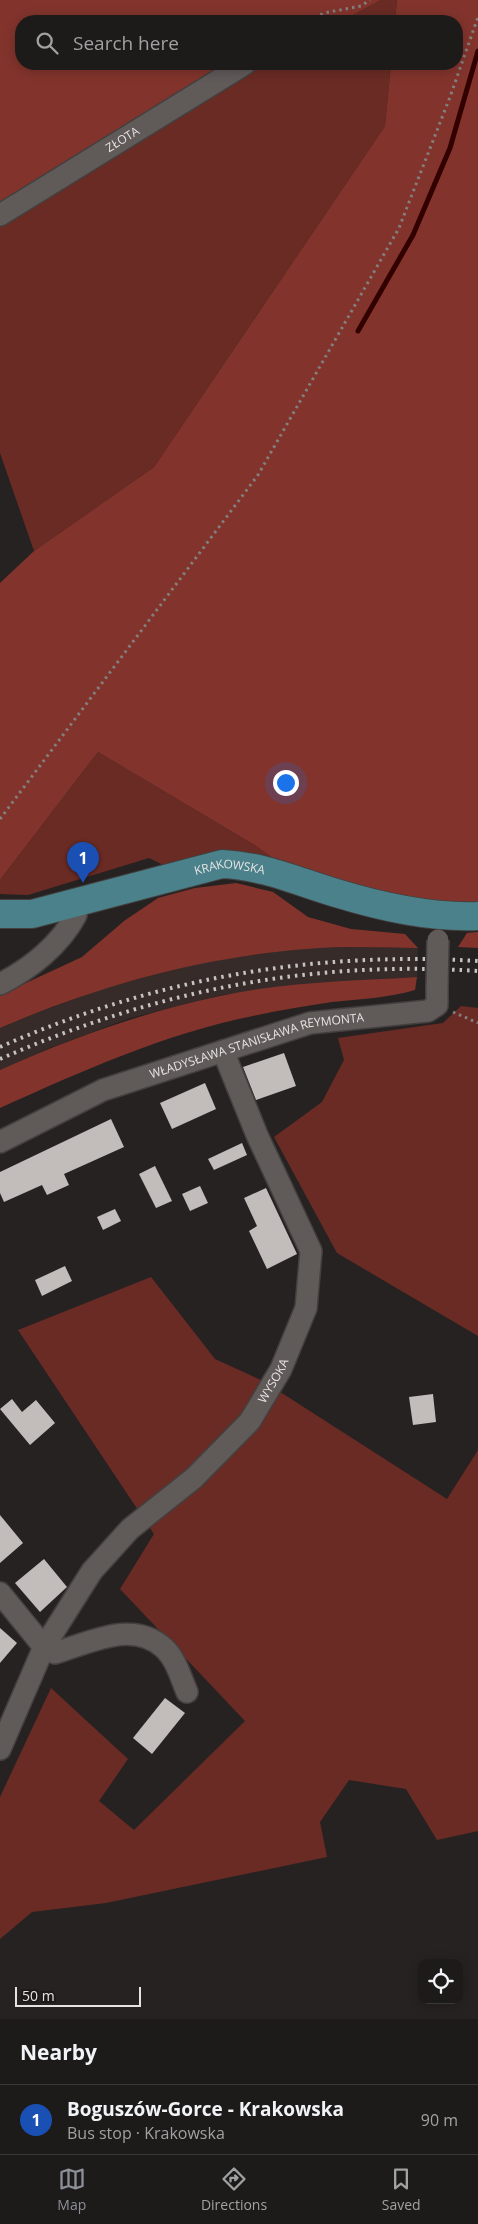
<!DOCTYPE html>
<html lang="en">
<head>
<meta charset="utf-8">
<style>
  body { margin:0; font-family:"Open Sans",sans-serif; background:#2a2727; color:#f1f3f6 }
  .controls { position:absolute; right:15px; bottom:15px; display:grid; overflow:hidden; border-radius:10px; box-shadow:0 2px 12px #0003 }
  .controls button { width:45px; height:45px; display:grid; place-items:center; padding:0; border:0; border-bottom:1px solid #3b3839; background:#1d1a1a; color:#f1f3f6; font:25px sans-serif }
  .scale { position:absolute; left:15px; bottom:12px; width:126px; box-sizing:border-box; padding-left:5px; border:2px solid #e6e3e2; border-top:0; font-size:14px; line-height:18px; white-space:nowrap; color:#e6e3e2; -webkit-text-stroke:4px #1e1918; paint-order:stroke }
  .you { position:absolute; left:285px; top:782px; width:18px; height:18px; margin:-12px; border:4px solid #fff; border-radius:50%; background:#1a73e8; box-shadow:0 0 0 8px #1a73e833 }
  .badge { display:grid; place-items:center; width:32px; height:32px; border-radius:50%; background:#8c9099; color:#fff; font-size:16px; font-weight:700 }
  .pin { position:absolute; translate:-50% -41px; filter:drop-shadow(0 1px 2px #0008) }
  .pin::after { content:''; position:absolute; top:26px; width:18px; height:15px; background:inherit; clip-path:polygon(0 0,100% 0,50% 100%) }
  .list { margin:0; padding:0; list-style:none }
  h2 { display:flex; justify-content:space-between; align-items:center; height:65px; margin:0; padding:0 20px; font-size:21px }
  h2 small { font-size:16px; font-weight:400; color:#a0a1a2 }
  .list li { display:grid; grid-template-columns:32px 1fr auto; gap:15px; align-items:center; box-sizing:border-box; height:70px; padding:0 20px; border-top:1px solid #3b3839 }
  .list b { display:block; font-size:19px; white-space:nowrap }
  .list p { margin:0; font-size:16px; white-space:nowrap; color:#a0a1a2 }
  .list em { font-size:16px; font-style:normal; color:#a0a1a2 }
  .icon { flex:none; width:28px; height:28px; fill:none; stroke:currentColor; stroke-width:2; stroke-linecap:round; stroke-linejoin:round }
  .map { position:relative; flex:none; width:478px; height:2019px; overflow:hidden }
  .search { position:absolute; background:#1d1a1a; box-shadow:0 2px 12px #0003; left:15px; right:15px; top:15px; height:55px; display:flex; align-items:center; gap:12px; box-sizing:border-box; padding:0 18px; border-radius:20px; color:#a0a1a2; font-size:19px }
  .sheet { height:135px; background:#1d1a1a }
  nav { display:flex; justify-content:space-around; align-items:center; box-sizing:border-box; height:70px; border-top:1px solid #3b3839; background:#1d1a1a; font-size:14px; color:#a0a1a2 }
  nav a { display:grid; justify-items:center; gap:2px }
  nav .on { color:#8c9099 }
  .map>svg:first-child { display:block }
  .built { fill:#362b29 }
  .green { fill:#6a2b24 }
  .forest { fill:#82342c }
  .lines { fill:none; stroke-linecap:round; stroke-linejoin:round }
  .stream { stroke:#300; stroke-width:5 }
  .building { fill:#c2bcbb }
  .minor-casing { stroke:#43403f; stroke-width:24 }
  .major-casing { stroke:#43403f; stroke-width:30 }
  .path { stroke:#837f7f; stroke-width:3; stroke-dasharray:2.5 4; stroke-linecap:butt }
  .minor { stroke:#605a59; stroke-width:21 }
  .major { stroke:#4a818a; stroke-width:28 }
  .rail { stroke:#c6c3c2; stroke-width:4; stroke-dasharray:2.5 5; stroke-linecap:butt }
  .minor-bridge-casing { stroke:#43403f; stroke-width:24; stroke-linecap:butt }
  .minor-bridge { stroke:#605a59; stroke-width:21 }
  .labels { text-anchor:middle; stroke-width:5; stroke-linejoin:round; paint-order:stroke }
  .street-label { font-size:12px; fill:#e6e3e2; stroke:#1e1918 }
</style>
</head>
<body>
<div class="map">
<svg width="478" height="2019" viewBox="0 0 478 2019">
  <rect width="100%" height="100%" fill="#272222"/>
  <polygon class="built" points="308,948 418,948 417,977 309,984 221,995 130,1018 47,1049 0,1070 0,1028 34,1014 108,987 212,960"/>
  <g class="green">
    <polygon points="381,0 397,0 395,21 342,21"/>
    <polygon points="266,64 391,64 385,126 154,467 34,551 0,453 0,222 120,148"/>
    <polygon points="98,752 256,846 288,869 237,853 194,856 167,867 149,858 28,895 0,894 0,880"/>
    <polygon points="461,1006 478,1008 478,1336 337,1253 274,1137 322,1102 344,1060 338,1038 443,1023"/>
    <polygon points="151,1277 215,1359 263,1381 447,1499 478,1450 478,1831 437,1840 406,1789 349,1780 320,1822 327,1857 106,1903 32,1912 0,1939 0,1797 51,1688 128,1759 99,1801 134,1830 245,1721 120,1589 154,1534 18,1330"/>
  </g>
  <g class="forest">
    <polygon points="0,0 381,0 342,21 21,21 21,64 235,64 0,209"/>
    <polygon points="397,0 478,0 478,905 402,903 288,869 256,846 98,752 0,880 0,583 34,551 154,467 385,126 391,64 457,64 457,21 395,21"/>
    <path d="M236 883 273 892 308 917 351 929 405 934 418 948C381 948 344 946 307 949 201 957 97 986 0 1028V995L82 957 124 921 158 898 195 888Z"/>
    <polygon points="478,932 478,948 458,947 467,933"/>
    <path d="M417 977 415 990C388 998 360 999 332 1002 306 1006 279 1010 253 1016 164 1034 82 1071 0 1108V1070C71 1038 144 1012 220 996 284 982 352 981 417 977Z"/>
  </g>
  <g class="lines">
    <polyline class="stream" points="358,331 413,235 450,148 478,51"/>
  </g>
  <g class="building">
    <polygon points="284,1053 296,1086 256,1100 243,1067"/>
    <polygon points="205,1083 216,1109 172,1129 160,1103"/>
    <polygon points="111,1119 124,1147 64,1174 69,1185 47,1195 42,1185 4,1202 0,1193 0,1172"/>
    <polygon points="242,1143 247,1155 214,1170 208,1159"/>
    <polygon points="155,1166 172,1201 156,1208 139,1174"/>
    <polygon points="200,1186 208,1203 190,1211 182,1194"/>
    <polygon points="266,1188 297,1254 267,1269 249,1231 257,1226 244,1198"/>
    <polygon points="115,1209 121,1221 103,1230 97,1217"/>
    <polygon points="65,1266 72,1281 42,1296 35,1280"/>
    <polygon points="433,1394 436,1422 413,1425 409,1397"/>
    <polygon points="12,1399 22,1412 36,1400 55,1423 30,1445 0,1409"/>
    <polygon points="0,1515 23,1543 0,1563"/>
    <polygon points="44,1559 67,1587 40,1612 15,1583"/>
    <polygon points="0,1628 17,1643 0,1663"/>
    <polygon points="165,1698 185,1713 152,1754 133,1738"/>
  </g>
  <g class="lines">
    <defs>
      <g id="minor">
        <path id="s1" d="M0 215 245 64"/>
        <path d="M0 984C30 969 60 945 76 915L74 902"/>
        <path id="s2" d="M0 1142 103 1090 310 1023 428 1011 437 1005V988"/>
        <path d="M0 1593 44 1647 55 1653C89 1643 133 1619 164 1648 176 1659 181 1678 187 1692"/>
        <path id="s3" d="M0 1749 44 1647 92 1571 130 1529 194 1478 250 1421 281 1369 306 1308 311 1251 257 1135 223 1051"/>
      </g>
      <g id="major">
        <path id="s4" d="M0 914H32L222 864C264 866 296 881 336 893 382 907 430 918 478 916"/>
      </g>
    </defs>
    <use href="#minor" class="minor-casing"/>
    <use href="#major" class="major-casing"/>
    <g class="path">
      <polyline points="309,21 324,13 361,6 370,0"/>
      <polyline points="0,819 258,475 399,228 450,97 478,17"/>
      <polyline points="453,1012 478,1023"/>
    </g>
    <use href="#minor" class="minor"/>
    <use href="#major" class="major"/>
    <g class="rail">
      <path d="M0 1047C154 979 310 951 478 961"/>
      <path d="M0 1059C155 991 309 960 478 971"/>
    </g>
    <defs>
      <polyline id="minor-bridge" points="437,988 438,940"/>
    </defs>
    <use href="#minor-bridge" class="minor-bridge-casing"/>
    <use href="#minor-bridge" class="minor-bridge"/>
  </g>
  <g class="labels">
    <g class="street-label">
      <text dy="4" stroke="none"><textPath href="#s1" startOffset="144">ZŁOTA</textPath></text>
      <text dy="4" stroke="none"><textPath href="#s4" startOffset="236">KRAKOWSKA</textPath></text>
      <text dy="4" stroke="none"><textPath href="#s2" startOffset="276">WŁADYSŁAWA STANISŁAWA REYMONTA</textPath></text>
      <text dy="4" stroke="none"><textPath href="#s3" startOffset="466">WYSOKA</textPath></text>
    </g>
  </g>
</svg>
<div class="controls">
<button><svg class="icon" aria-label="locate" viewBox="0 0 24 24"><circle cx="12" cy="12" r="6"/><path d="M12 2v4M12 18v4M2 12h4M18 12h4"/></svg></button>
</div>
<div class="scale">50 m</div>
<div class="you"></div>
<div class="pin badge" style="left:83px;top:883px;background:#1a4fb4">1</div>
<div class="search"><svg class="icon" aria-label="search" viewBox="0 0 24 24"><circle cx="10" cy="10" r="6"/><path d="M15 15l6 6"/></svg>Search here</div>
</div>
<section class="sheet">
<h2>Nearby<small></small></h2>
<ul class="list">
<li><span class="badge" style="background:#1a4fb4">1</span><div><b>Boguszów-Gorce - Krakowska</b><p>Bus stop · Krakowska</p></div><em>90 m</em></li>
</ul>
</section>
<nav>
<a class="on"><svg class="icon" aria-label="map" viewBox="0 0 24 24"><path d="M3 6l6-2 6 2 6-2v14l-6 2-6-2-6 2zM9 4v14M15 6v14"/></svg>Map</a>
<a><svg class="icon" aria-label="directions" viewBox="0 0 24 24"><path d="M12 3l9 9-9 9-9-9zM9 14v-3h6M13 9l2 2-2 2"/></svg>Directions</a>
<a><svg class="icon" aria-label="saved" viewBox="0 0 24 24"><path d="M7 4h10v16l-5-4-5 4z"/></svg>Saved</a>
</nav>
</body>
</html>
